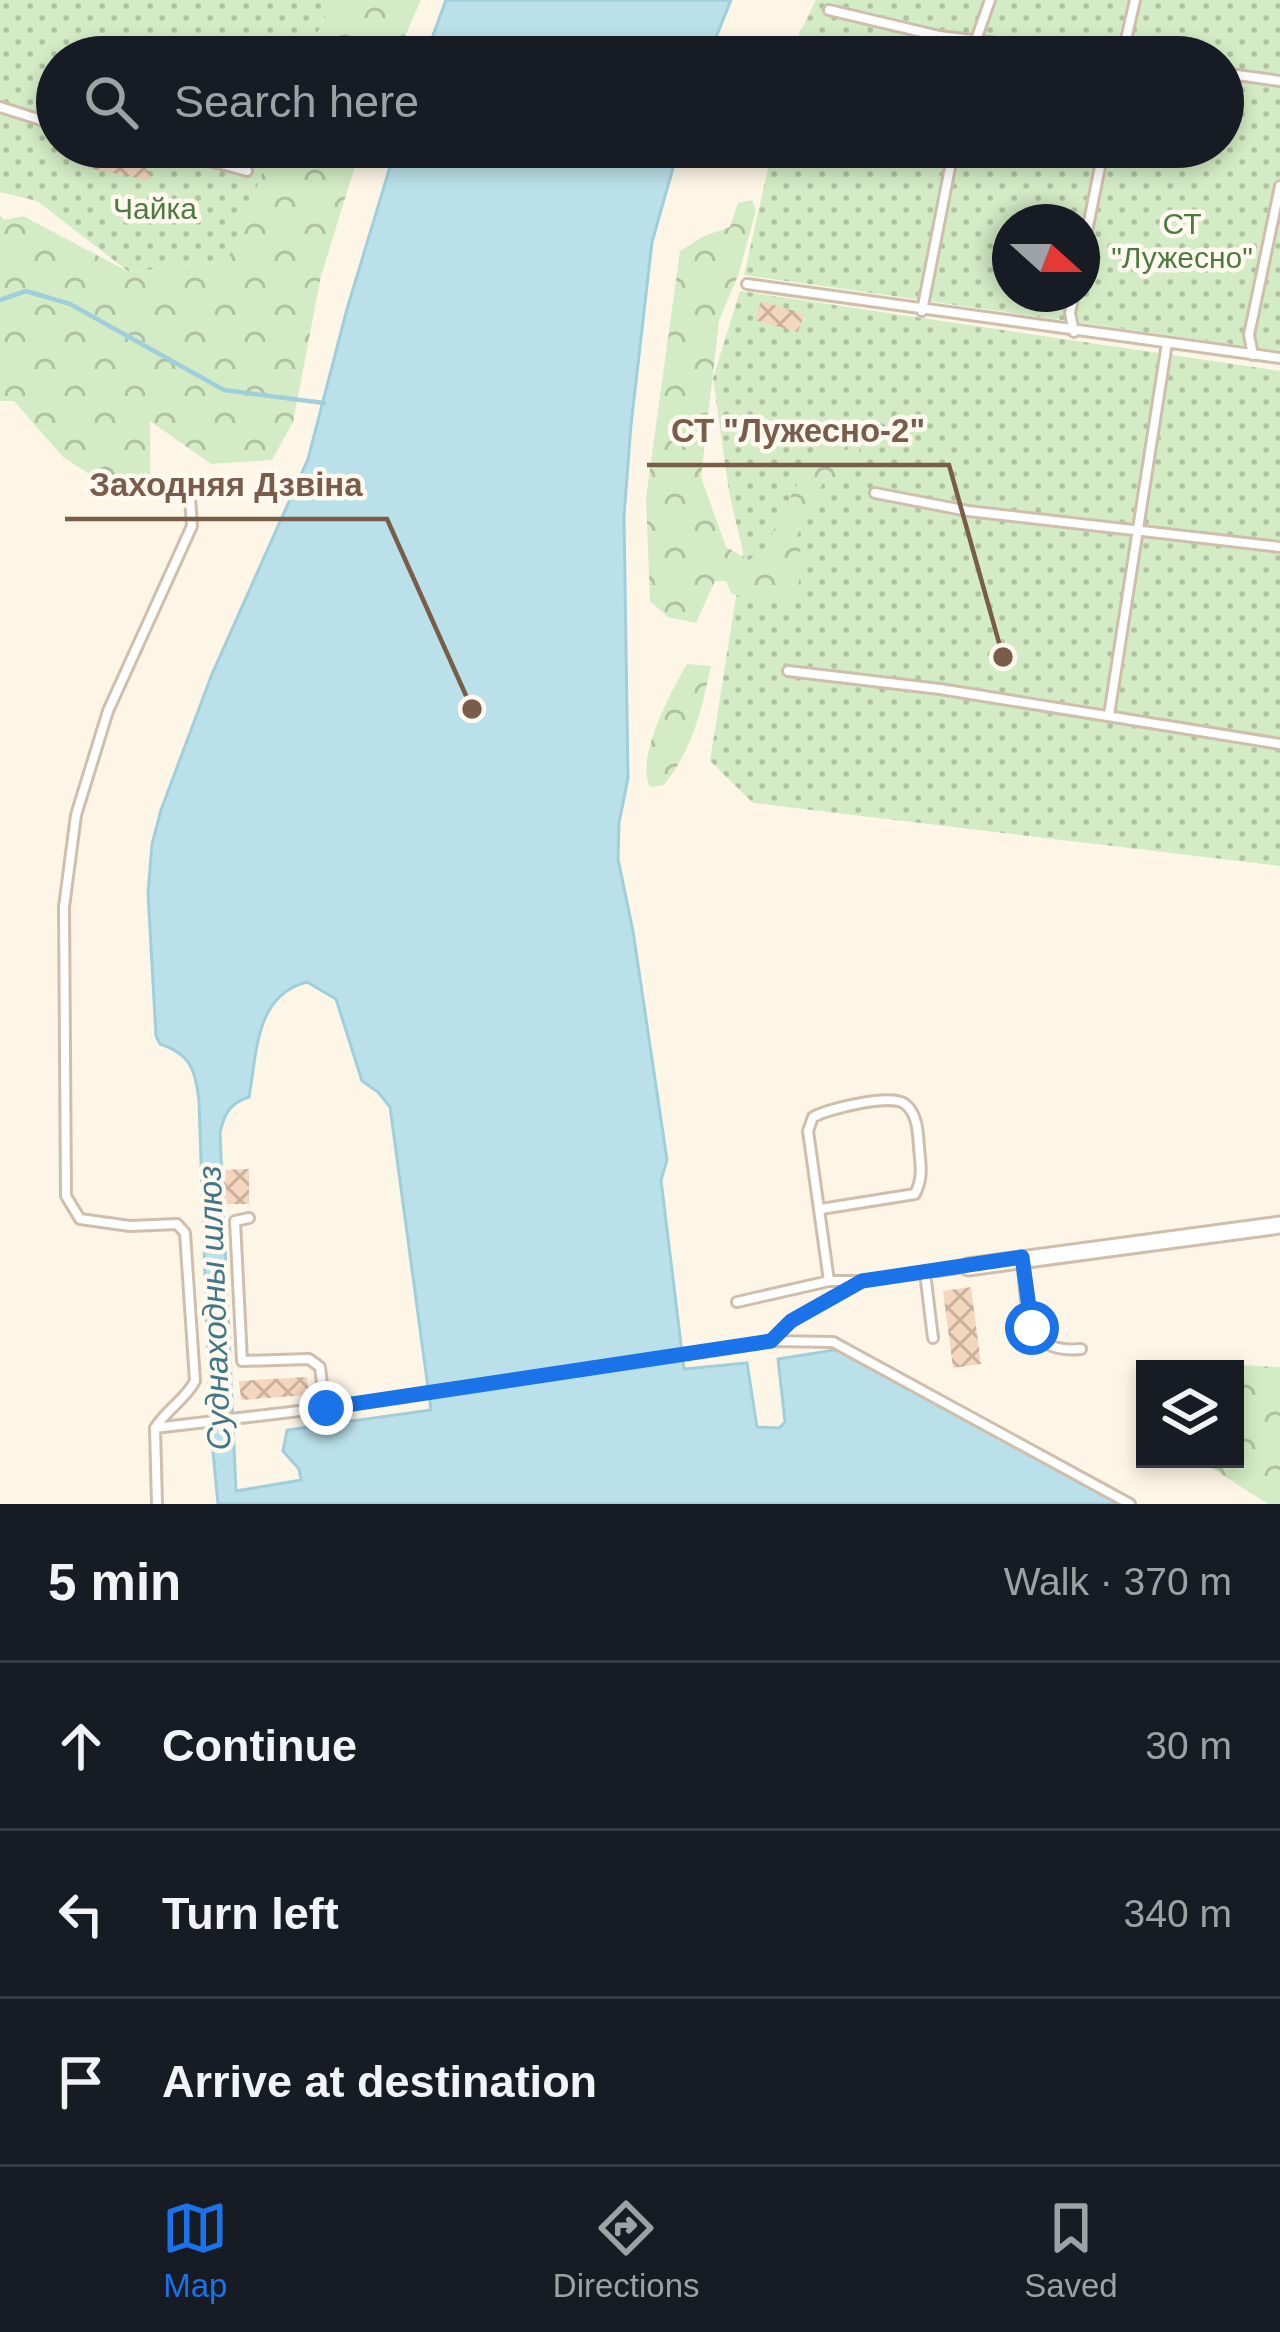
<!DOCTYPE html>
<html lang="en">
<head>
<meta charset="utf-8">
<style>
  :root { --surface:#171b24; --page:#20242c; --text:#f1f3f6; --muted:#9ea1a6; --line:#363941; --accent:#1a73e8 }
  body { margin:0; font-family:Helvetica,sans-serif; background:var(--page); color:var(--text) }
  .controls { position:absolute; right:36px; bottom:36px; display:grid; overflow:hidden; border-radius:0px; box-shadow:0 6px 18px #0003 }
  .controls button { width:108px; height:108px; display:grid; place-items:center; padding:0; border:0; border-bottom:3px solid var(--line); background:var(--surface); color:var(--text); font:60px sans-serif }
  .compass { position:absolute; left:992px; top:204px; width:108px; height:108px; border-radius:50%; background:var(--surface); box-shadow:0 6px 18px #0003; rotate:111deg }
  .stop { position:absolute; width:36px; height:36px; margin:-27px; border:9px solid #1a73e8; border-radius:50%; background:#fff }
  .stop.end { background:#1a73e8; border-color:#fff; box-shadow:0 3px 12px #0008 }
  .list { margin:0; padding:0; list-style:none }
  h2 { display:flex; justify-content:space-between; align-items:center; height:156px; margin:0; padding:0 48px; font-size:51px }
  h2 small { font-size:39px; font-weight:400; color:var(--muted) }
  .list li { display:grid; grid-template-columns:78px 1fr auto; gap:36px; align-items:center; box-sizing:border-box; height:168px; padding:0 48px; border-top:3px solid var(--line) }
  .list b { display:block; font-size:45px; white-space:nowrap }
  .list em { font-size:39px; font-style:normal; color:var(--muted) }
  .icon { flex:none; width:66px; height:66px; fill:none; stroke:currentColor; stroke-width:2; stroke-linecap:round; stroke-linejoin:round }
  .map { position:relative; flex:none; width:1280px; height:1504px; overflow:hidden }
  .search { position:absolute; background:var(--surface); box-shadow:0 6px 18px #0003; left:36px; right:36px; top:36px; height:132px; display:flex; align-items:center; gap:30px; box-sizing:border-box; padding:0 42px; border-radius:66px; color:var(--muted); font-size:45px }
  .sheet { height:660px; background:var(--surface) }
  nav { display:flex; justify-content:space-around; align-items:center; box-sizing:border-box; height:168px; border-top:3px solid var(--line); background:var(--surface); font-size:33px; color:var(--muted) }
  nav a { display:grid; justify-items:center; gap:6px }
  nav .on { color:var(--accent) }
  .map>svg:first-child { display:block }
</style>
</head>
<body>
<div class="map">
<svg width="1280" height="1504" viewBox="0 0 1280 1504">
  <defs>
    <pattern id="grass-dots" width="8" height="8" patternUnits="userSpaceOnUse" patternTransform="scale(3)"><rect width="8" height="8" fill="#d3ecc5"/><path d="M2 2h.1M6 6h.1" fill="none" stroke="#b0c2a2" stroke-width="1.8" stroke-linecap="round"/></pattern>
    <pattern id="forest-crowns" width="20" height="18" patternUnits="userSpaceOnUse" patternTransform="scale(3)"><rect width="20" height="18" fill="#d3ecc5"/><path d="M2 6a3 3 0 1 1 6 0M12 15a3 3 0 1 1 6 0" fill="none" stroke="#b0c2a2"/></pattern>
    <pattern id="building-cross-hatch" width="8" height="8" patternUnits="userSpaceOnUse" patternTransform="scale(3)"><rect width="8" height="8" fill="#f4d6be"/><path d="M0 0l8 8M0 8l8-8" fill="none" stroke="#cab19c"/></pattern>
  </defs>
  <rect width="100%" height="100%" fill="#fdf6e7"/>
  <path fill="url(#grass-dots)" fill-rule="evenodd" d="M0,0H331L308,57H57V147H273L228,261L129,272L37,201L0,192Z
    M816,0H1280V351L744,275L773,147H1223V57H793L799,34ZM1010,222H1082V294H1010Z
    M740,291L1280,371V866L753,803L710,761L743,552L729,492L713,378Z"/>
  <path fill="url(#forest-crowns)" d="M331,0H421L396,57H308Z
    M273,147H361L321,276L293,422L272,460L211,464L150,421V482L103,483L63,457L14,401H0V215L4,220L23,216L129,272L227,261Z
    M752,200L756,210L739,273L719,321L701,477L726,547L749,560L764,549L823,434L854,418L863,433L854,475L822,484L797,536L803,564L795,598L760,605L731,593L726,581H715L696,623L668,617L650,601L646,498L680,251L704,236L730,227L738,203Z
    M687,664L711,666C701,712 693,748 664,785L650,787C635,758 671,691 687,664Z
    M1217,1364L1280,1367V1504H1268L1201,1461L1235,1459V1369H1215Z"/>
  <path fill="#bae0e9" stroke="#a0cfdb" stroke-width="3" fill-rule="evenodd" d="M446,0H731L708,57H425Z
    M396,147H679L652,242L631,425L624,517L628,778L619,823L618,859L633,931L667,1160L661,1180L684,1369L747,1363L757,1427L779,1428L785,1422L778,1359L834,1350L844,1352L1118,1504H218L210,1421L199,1102C196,1071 191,1054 160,1044L156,1036L148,893L152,844L161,810L212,674L308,459L347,309ZM307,982L336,999L362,1081L378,1092L390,1107L431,1410L287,1430L283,1451L299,1469L301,1480L236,1491L220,1133C224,1114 230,1103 249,1097C257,1053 255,995 307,982Z"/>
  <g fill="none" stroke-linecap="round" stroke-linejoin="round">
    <path stroke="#a0cfdb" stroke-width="4.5" d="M0,300L26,291L70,304L224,390L324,403"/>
  </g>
  <path fill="url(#building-cross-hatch)" d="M88,151L123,163L125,156L139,159L138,163L147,165L146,170L151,172L149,180L83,167Z
    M761,301L804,314L798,332L755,320Z
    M249,1169V1204H221L220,1170Z
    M971,1287L981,1364L953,1368L943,1291Z
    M307,1377L309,1395L241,1400L239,1381Z"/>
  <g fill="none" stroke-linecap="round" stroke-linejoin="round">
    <g stroke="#d0beac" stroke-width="14">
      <path id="service" d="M829,10L939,36L1114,57
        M970,57L990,0
        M1122,57L1135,0
        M1223,73L1280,81
        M0,107L57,125
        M158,147L247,171
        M1082,256L1104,147
        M747,284L1280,358
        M922,311L954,147
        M1074,332L1070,313L1074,294
        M1253,355L1249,335L1280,186
        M875,493L968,511L1280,547
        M788,671L940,689L1280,744
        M1109,715L1167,343
        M821,1209L915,1194C923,1178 921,1166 919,1148C918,1134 918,1114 905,1104C891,1093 828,1109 813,1117L808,1131L829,1281
        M249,1218L235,1221L242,1361L309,1359L320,1367L325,1408
        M1022,1259C1028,1304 1020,1355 1081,1349
        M925,1273L933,1338
        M737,1302L829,1281H862L966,1267
        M772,1341L833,1342L1130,1504
        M155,1428C166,1410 185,1400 195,1381L185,1233L177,1224L130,1226L80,1219L66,1196L64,907L76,815L108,711L192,526L190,498
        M157,1504L155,1428L325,1408L771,1341L791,1321L862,1281"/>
    </g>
    <g stroke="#d0beac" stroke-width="21">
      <path id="minor" d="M968,1267L1280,1225"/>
    </g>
    <use href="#service" stroke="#fff" stroke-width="8"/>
    <use href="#minor" stroke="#fff" stroke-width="15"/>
  </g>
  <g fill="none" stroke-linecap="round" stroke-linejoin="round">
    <path stroke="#1a73e8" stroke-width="15" d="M326,1408L771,1341L791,1321L862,1281L1022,1257L1032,1328"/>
  </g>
  <g text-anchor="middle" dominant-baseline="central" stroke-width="9" stroke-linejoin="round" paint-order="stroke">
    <g font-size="30" fill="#4d7a3e" stroke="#fff9ef">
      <text x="155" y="208">Чайка</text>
      <text x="1182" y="223">СТ<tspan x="1182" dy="34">"Лужесно"</tspan></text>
    </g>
    <g font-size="33" font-style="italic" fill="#3f7787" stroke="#fff9ef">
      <text transform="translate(214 1308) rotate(-92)">Суднаходны шлюз</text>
    </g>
  </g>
  <path fill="none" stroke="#795d4a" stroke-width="4.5" d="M1003 657L949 465H647M472 709L387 519H65"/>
  <g fill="#795d4a" stroke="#fff9ef" stroke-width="4.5">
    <circle cx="1003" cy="657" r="12"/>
    <circle cx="472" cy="709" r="12"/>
  </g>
  <g font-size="33" text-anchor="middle" font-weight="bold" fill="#795d4a" stroke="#fff9ef" stroke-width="9" stroke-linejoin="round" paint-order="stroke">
    <text x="798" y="442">СТ "Лужесно-2"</text>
    <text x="226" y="496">Заходняя Дзвіна</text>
  </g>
</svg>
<div class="controls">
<button><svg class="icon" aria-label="layers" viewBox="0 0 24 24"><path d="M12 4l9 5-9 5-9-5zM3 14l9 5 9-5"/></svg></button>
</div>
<svg class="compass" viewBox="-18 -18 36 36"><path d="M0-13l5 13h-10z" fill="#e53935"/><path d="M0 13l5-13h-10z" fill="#9ea1a6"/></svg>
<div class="stop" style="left:1032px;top:1328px"></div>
<div class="stop end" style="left:326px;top:1408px"></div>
<div class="search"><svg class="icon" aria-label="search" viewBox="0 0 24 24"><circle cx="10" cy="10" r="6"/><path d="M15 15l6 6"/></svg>Search here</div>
</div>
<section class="sheet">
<h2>5 min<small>Walk · 370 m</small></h2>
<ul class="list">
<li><svg class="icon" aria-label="ahead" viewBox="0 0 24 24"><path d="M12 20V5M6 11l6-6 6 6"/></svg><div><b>Continue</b></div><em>30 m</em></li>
<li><svg class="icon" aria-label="left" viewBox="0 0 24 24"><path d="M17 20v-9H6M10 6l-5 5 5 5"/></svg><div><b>Turn left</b></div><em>340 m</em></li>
<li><svg class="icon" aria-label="arrive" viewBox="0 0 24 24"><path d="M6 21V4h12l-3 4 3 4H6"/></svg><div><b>Arrive at destination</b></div></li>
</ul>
</section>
<nav>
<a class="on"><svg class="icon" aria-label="map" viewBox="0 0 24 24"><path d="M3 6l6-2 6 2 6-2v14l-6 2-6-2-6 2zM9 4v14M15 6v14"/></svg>Map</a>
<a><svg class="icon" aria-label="directions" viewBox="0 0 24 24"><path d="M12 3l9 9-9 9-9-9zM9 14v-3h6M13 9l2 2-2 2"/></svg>Directions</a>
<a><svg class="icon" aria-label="saved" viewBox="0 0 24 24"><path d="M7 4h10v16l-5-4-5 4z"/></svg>Saved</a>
</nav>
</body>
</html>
